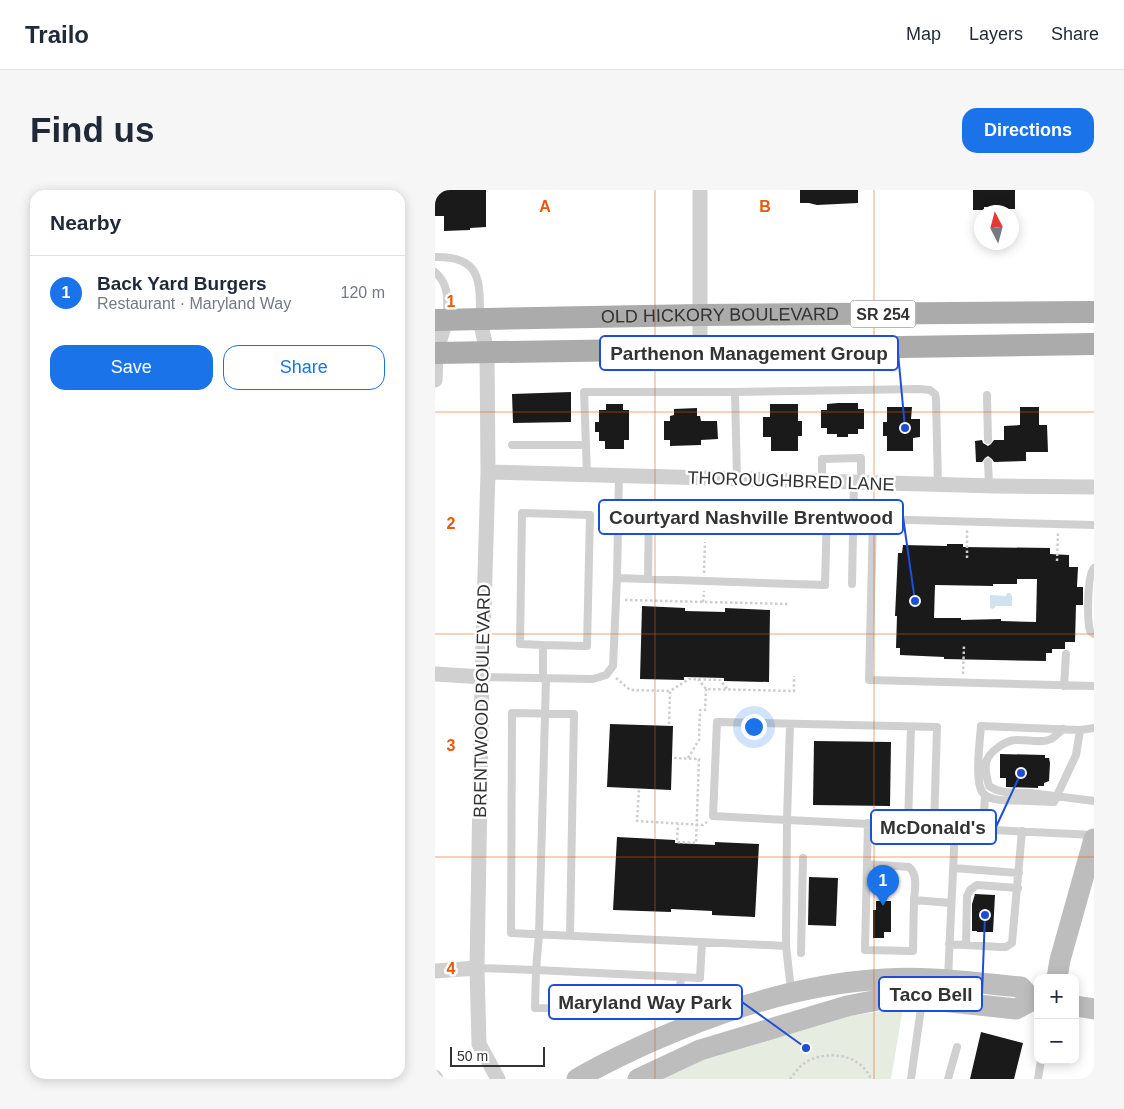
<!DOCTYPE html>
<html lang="en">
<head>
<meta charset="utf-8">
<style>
  :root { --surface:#fff; --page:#f6f6f7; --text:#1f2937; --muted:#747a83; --line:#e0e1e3; --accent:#1a73e8 }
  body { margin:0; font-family:Arial,sans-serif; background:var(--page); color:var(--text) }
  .controls { position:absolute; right:15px; bottom:15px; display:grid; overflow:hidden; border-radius:10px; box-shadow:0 2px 12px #0003 }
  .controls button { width:45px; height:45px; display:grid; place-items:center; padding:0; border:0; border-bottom:1px solid var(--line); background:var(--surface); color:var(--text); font:25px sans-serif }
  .compass { position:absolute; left:539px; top:15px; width:45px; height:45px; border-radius:50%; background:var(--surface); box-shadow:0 2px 12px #0003; rotate:354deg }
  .scale { position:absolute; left:15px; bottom:12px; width:95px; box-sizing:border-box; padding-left:5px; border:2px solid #333; border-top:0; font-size:14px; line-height:18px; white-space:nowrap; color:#333; -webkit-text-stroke:4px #fff; paint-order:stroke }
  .you { position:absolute; left:318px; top:536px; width:18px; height:18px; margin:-12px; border:4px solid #fff; border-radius:50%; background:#1a73e8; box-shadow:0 0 0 8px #1a73e833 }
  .badge { display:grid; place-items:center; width:32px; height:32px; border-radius:50%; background:var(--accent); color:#fff; font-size:16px; font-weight:700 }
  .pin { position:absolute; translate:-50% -41px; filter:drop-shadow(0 1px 2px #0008) }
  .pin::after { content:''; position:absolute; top:26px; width:18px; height:15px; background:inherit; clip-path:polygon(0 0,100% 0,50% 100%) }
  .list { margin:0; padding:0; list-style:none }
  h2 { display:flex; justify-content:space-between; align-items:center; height:65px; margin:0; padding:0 20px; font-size:21px }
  h2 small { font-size:16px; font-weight:400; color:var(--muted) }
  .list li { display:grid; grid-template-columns:32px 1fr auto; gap:15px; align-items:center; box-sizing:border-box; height:75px; padding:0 20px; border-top:1px solid var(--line) }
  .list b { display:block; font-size:19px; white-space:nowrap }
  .list p { margin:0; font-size:16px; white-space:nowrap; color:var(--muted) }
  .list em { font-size:16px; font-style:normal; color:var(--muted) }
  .actions { display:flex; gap:10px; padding:15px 20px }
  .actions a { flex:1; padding:11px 0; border:1px solid var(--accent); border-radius:15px; text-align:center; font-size:18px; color:var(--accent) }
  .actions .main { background:var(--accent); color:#fff }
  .map { position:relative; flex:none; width:659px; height:889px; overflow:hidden; border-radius:15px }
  header { display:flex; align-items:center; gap:30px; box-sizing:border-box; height:70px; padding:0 25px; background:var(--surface); border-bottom:1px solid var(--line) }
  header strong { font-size:24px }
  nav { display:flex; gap:28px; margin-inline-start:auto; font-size:18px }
  .intro { display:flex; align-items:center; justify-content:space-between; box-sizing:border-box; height:120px; padding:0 30px }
  h1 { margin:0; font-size:35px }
  .button { padding:12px 22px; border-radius:15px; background:var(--accent); color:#fff; font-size:18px; font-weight:700 }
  main { display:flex; gap:30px; padding:0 30px }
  aside { flex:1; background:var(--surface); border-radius:15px; box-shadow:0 2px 12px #0003 }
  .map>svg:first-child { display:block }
</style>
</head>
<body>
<header>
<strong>Trailo</strong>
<nav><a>Map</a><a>Layers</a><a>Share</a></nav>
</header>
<div class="intro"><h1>Find us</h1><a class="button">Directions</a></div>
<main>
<aside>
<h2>Nearby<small></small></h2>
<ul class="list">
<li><span class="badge">1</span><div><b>Back Yard Burgers</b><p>Restaurant · Maryland Way</p></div><em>120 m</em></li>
</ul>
<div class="actions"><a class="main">Save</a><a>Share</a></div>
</aside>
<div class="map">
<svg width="659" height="889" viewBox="0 0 659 889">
  <rect width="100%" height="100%" fill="#fff"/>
  <path fill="#e6ecdf" d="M468,818L456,889H208L340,837Z"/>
  <path fill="#cfe2ee" d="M572,403H575L577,406V416H561L558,419L555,418V405L571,406Z"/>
  <path fill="#1a1a1a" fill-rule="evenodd" d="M0,0H51V37L35,38V40L9,41V26H0Z
    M365,0H423V13L382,15L374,13H365Z
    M538,0H580V19H569V17H549V20H538Z
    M136,202V232L78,233L77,204Z
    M403,213H423V219H429V239H423V244H413V247H402V244H392V238H386V220H392V214Z
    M171,214H188V220H194V250H189V259H170V251H164V242H160V232H164V220H171Z
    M335,214H363V231H367V246H363V261H336V247H328V227H335Z
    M452,217H477L476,229H485V247L478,248V261H452V246H448V232H452Z
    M585,217H604V235H612L613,262H591V271L559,272L557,269L553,266L550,268L547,272H541L540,251L547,250L548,253L553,256L556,254L559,250H569V236L585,235Z
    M262,218V226H265L266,231H282L283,249L266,250V255L235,256V250H229V231H235V226L239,225V219Z
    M512,354H528V357L615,358V364L634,365V377H643L642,397H648V415H641L640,452H630V459H617V463H611V471L509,469V467L465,465V458H461L462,426H460L463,363H467L468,355L512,356ZM582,389H602L601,432L566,431V429L526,430V428H499L500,395L558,396V394H582Z
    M207,416L250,418V421L290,422V418L335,420L334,492L289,491V488L249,487V490L205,489Z
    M175,534L238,536L236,600L172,597Z
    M379,551L456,552L455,616L378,615Z
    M565,564L610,565V568H614L615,573L614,591L609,593V596H603V598L571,597V588H565Z
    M182,647L240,650V653L280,655V652L324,654L320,727L277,725V721L236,719V722L178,720Z
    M374,687L403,688L401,736L373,735Z
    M540,704L560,705L558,742H542V741H537V714Z
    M441,711H456V742H449V748H438V720H441Z
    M546,842L588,853L579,889H535Z"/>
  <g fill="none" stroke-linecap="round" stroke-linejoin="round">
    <path stroke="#cdcdcd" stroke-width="2.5" stroke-dasharray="2.5 2.5" stroke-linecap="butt" d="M532,368V340
      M622,371L623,343
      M269,383L270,352
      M190,410L354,414
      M268,412L269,401
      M528,484L529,456
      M181,488L195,500L235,501
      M263,489L271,499L359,501V486
      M234,534L235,501L254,489L285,490L293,500
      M239,568L264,569L261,653L242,652L243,634
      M253,568L264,550L265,520H270L271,499
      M204,600L202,631L268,635L272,632
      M355,889C359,884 363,878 368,874C390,859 425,863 436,889"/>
    <path stroke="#d0d0d0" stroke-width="8" d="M0,67C46,66 45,90 45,128
      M0,82C15,95 12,111 12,128
      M552,205L553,250
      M77,255H151
      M553,272L554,296
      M152,285L149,202H300
      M302,289L300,202L484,199L495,200L500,204L501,209L503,295
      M387,291V269L426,268V292
      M419,328L438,329
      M659,335L438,329L434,490L659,496
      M659,378C652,385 652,430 655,441L659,444
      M182,388L390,395L392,321
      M213,389L214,316L419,323
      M417,394L419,292
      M47,487L158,489L171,485L178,476L182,388L184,286
      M108,489V455L85,454L87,323L155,325L152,456L108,455
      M629,496L631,464
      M355,534L352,630L278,626L282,532L502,537L499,637
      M628,539C624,542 620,547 616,549C606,554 591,549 581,550C571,550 553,562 551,573C550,580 552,589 554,596C567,605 580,602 596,603C617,606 638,608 659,611
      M645,540L641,565L619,612L565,610C559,609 552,608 548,603C539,592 545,551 546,536L645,540L659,538
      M473,635L476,537
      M548,640L550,605
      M432,674L433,633
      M518,678L584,683
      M479,710L478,761L430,760L432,674L474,677C483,685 480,699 479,710L516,713
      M135,745L139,524L77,523L76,743L351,756
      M514,754L565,757H571L577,753L587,641
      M531,755L532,706L535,700L542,695L583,698
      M366,763L368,668
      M42,778L101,780L104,744L111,489
      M246,787C244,804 245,813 227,819L100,818L101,780L246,787L265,788L267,752
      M513,788L520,638
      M356,800L351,756L352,630L659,645
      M476,889L487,811
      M513,889L522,857
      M603,889L606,870"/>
    <path stroke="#d0d0d0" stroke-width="15" d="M265,0V159
      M45,130L52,162L53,282L47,487L42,778L44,854L63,889
      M0,190L1,163L11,130
      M53,282L560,296L659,297
      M0,484L47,487
      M0,781L42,778
      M0,887L1,889"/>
    <path stroke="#bdbdbd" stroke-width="21" d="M622,788L625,770L659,649
      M640,816L659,819
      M142,889C165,875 189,864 213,853C287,820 368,793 450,789C495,786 541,793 586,797L598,810
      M203,889L265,860L412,816L448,809H487L581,819L598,810L603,811"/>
    <g stroke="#ababab" stroke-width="22">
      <path id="s1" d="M0,130L265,125L659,122"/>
      <path d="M0,163L265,159H332L659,154"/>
    </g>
  </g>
  <path fill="none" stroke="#e8590c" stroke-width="1" stroke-opacity="0.55" d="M220,0V889M439,0V889M0,222H659M0,444H659M0,667H659"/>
  <g text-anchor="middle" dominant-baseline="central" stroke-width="5" stroke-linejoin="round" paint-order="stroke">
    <rect fill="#fff" stroke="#707070" stroke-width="1" x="415.5" y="110.5" width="65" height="27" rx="4"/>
    <g font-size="16" font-weight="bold" fill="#333">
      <text x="448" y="124">SR 254</text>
    </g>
    <g font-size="18" fill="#333" stroke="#fff">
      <text stroke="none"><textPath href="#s1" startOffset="285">OLD HICKORY BOULEVARD</textPath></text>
      <text transform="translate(356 291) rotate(2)">THOROUGHBRED LANE</text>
      <text transform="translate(47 511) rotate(-89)">BRENTWOOD BOULEVARD</text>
    </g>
  </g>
  <g font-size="16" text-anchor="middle" font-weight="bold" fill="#e8590c" stroke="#fff" stroke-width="5" stroke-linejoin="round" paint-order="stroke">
    <text x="110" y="22">A</text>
    <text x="330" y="22">B</text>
    <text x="16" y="117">1</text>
    <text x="16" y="339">2</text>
    <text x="16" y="561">3</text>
    <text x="16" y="784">4</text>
  </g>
  <path fill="none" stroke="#1d4ed8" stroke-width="2" d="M470 238L463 163M480 411L468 327M586 583L561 637M550 725L547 804M371 858L307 812"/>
  <g fill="#1d4ed8" stroke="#fff" stroke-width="2">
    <circle cx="470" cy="238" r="5"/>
    <circle cx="480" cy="411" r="5"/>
    <circle cx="586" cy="583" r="5"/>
    <circle cx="550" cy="725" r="5"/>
    <circle cx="371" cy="858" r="5"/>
  </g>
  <g fill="#fff" stroke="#1d4ed8" stroke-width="2">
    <rect x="165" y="146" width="298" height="34" rx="5"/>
    <rect x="164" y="310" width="304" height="34" rx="5"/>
    <rect x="436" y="620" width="125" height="34" rx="5"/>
    <rect x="444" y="787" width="103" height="34" rx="5"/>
    <rect x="114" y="795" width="193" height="34" rx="5"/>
  </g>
  <g font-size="19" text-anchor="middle" font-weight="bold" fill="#333">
    <text x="314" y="170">Parthenon Management Group</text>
    <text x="316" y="334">Courtyard Nashville Brentwood</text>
    <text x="498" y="644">McDonald's</text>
    <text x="496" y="811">Taco Bell</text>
    <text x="210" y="819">Maryland Way Park</text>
  </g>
</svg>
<div class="controls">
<button>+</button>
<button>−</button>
</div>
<svg class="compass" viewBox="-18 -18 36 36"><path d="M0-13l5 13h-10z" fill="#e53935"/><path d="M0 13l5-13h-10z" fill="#747a83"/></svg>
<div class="scale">50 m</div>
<div class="you"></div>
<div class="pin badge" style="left:448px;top:716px">1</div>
</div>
</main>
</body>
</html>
